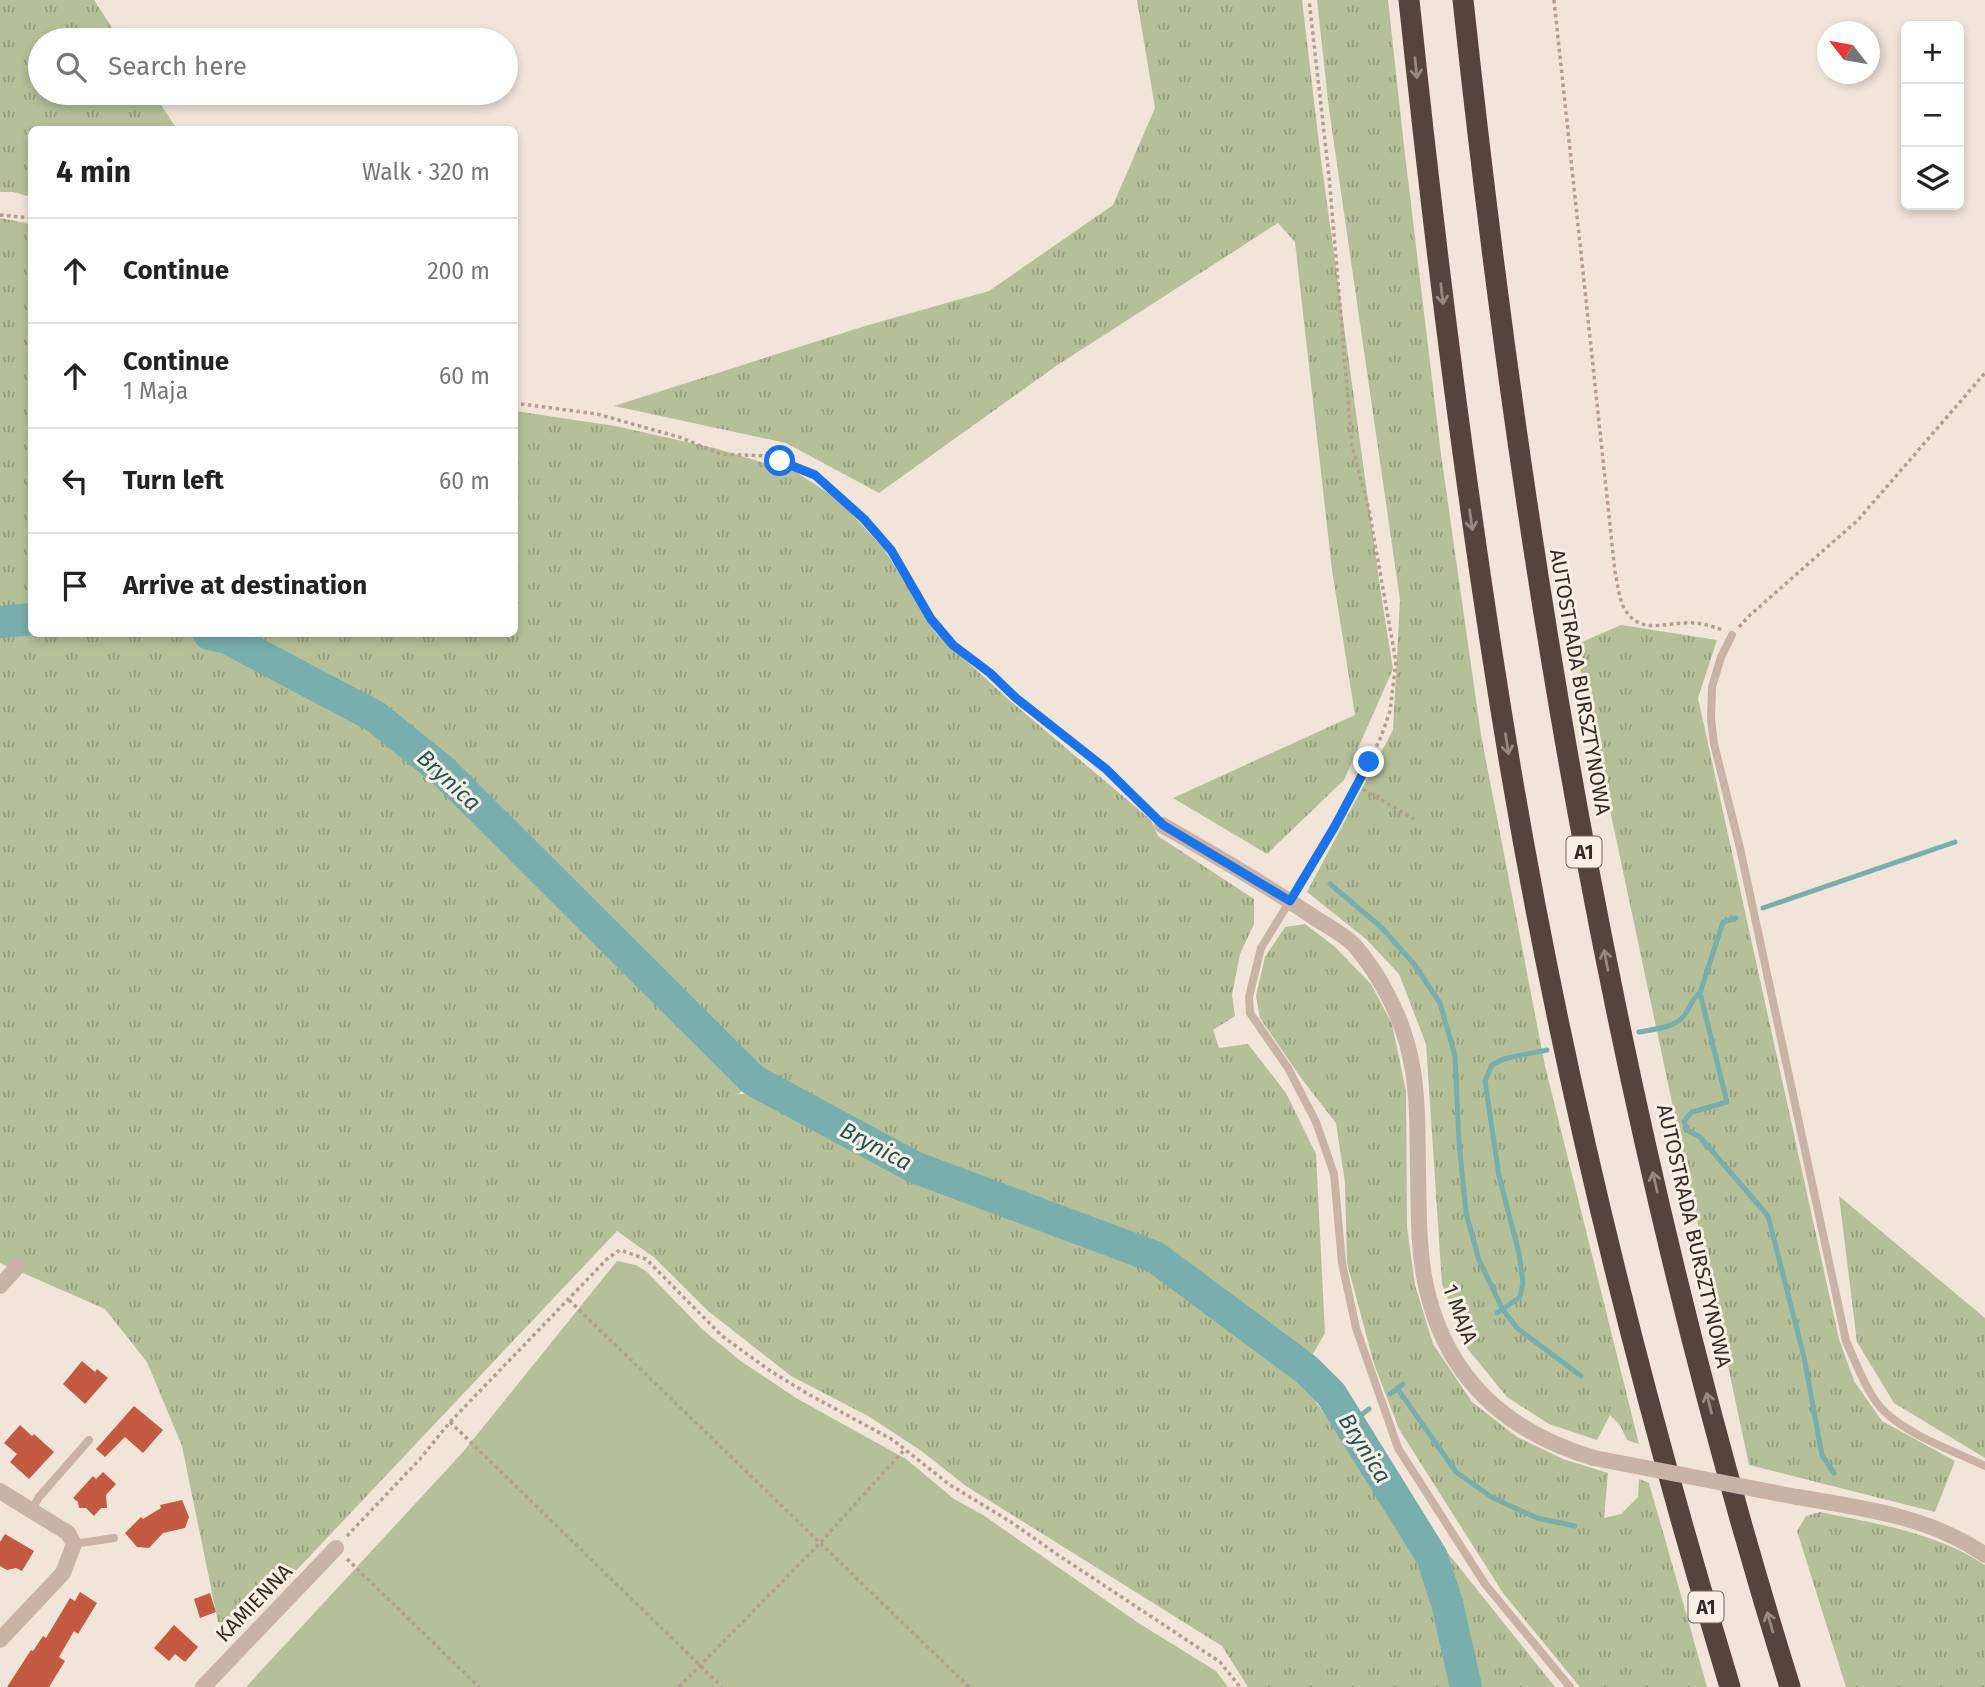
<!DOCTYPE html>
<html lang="en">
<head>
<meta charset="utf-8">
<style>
  :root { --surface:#fff; --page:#f6f6f6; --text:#222; --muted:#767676; --line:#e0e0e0 }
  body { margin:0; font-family:"Fira Sans",sans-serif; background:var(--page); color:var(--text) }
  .controls { position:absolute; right:21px; top:21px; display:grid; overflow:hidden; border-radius:10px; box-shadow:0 4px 10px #0003 }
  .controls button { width:63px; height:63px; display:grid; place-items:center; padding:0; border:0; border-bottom:2px solid var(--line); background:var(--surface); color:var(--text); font:35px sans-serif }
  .compass { position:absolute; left:1817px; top:21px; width:63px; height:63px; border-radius:50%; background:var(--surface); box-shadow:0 4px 10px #0003; rotate:301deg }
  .stop { position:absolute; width:21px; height:21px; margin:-16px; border:5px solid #1a73e8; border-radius:50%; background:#fff }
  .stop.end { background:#1a73e8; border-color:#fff; box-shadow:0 2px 7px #0008 }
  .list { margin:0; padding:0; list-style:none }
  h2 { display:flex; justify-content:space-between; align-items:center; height:91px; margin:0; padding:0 28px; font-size:30px }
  h2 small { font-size:23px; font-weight:400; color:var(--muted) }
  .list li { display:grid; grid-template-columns:46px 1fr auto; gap:21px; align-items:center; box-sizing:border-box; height:105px; padding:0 28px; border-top:2px solid var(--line) }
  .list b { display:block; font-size:26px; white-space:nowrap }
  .list p { margin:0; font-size:23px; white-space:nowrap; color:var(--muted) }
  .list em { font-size:23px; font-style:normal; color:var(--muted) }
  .icon { flex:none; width:38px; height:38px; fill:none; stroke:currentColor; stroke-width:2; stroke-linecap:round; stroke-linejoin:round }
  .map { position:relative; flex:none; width:1985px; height:1687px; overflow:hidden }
  .search { position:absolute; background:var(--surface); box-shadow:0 4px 10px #0003; left:28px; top:28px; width:490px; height:77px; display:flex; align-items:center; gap:18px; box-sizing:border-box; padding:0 24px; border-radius:38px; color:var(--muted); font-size:26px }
  .panel { position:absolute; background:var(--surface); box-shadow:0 4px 10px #0003; left:28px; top:126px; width:490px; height:511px; border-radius:10px }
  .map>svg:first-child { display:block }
</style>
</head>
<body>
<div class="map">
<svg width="1985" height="1687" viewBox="0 0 1985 1687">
  <defs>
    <pattern id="grass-tufts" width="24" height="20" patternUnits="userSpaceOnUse" patternTransform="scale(1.75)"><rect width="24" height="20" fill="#b5c099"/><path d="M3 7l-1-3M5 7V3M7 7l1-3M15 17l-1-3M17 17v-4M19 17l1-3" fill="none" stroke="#949c7d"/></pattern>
  </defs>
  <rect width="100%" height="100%" fill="#f1e4d9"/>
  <path fill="url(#grass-tufts)" fill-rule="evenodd" d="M0,0H94L120,40H40V93H153L177,129L32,130L31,197L13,192H0Z
    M1137,0H1302L1321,160L1381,594L1393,669L1344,780L1267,854L1173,798L1355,715L1332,570L1295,242L1278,223L1056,366L879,493L786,443L614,406L865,326L989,291L1113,205L1155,108Z
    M1317,0H1388L1404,146L1441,454L1481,735L1545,1066L1639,1444L1627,1440L1620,1425L1610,1415L1597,1440L1549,1424L1507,1397L1467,1348L1442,1284L1426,1044L1399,974L1366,939L1307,892L1393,730L1400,600L1329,109Z
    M0,218L31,224L32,634H514L515,411L615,426L714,448L796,472L839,500L884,549L936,633L1008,699L1151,820L1158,836L1254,899V924L1240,954L1232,995L1235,1016L1213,1030L1219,1048L1248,1044L1286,1093L1316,1154L1325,1333L1299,1378L1426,1558L1440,1607L1456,1687H1248L1222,1646L966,1486L920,1450L868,1416L791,1376L708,1311L655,1258L617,1231L240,1630L218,1622L182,1446L147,1362L105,1309L0,1263ZM760,1069L794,1092L795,1093L739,1094Z
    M1621,625L1717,640L1698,698L1839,1339L1854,1381L1882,1421L1955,1461L1935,1512L1749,1465L1575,645Z
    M1305,924L1334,946L1371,984L1392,1024L1406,1091L1407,1227L1415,1285L1433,1344L1472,1402L1517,1437L1563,1459L1608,1473L1604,1518L1621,1514L1638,1497L1639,1479L1649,1483L1707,1687H1580L1503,1593L1399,1429L1374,1364L1347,1263L1345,1183L1336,1123L1301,1078L1260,1018L1256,996L1265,957L1285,927Z
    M1839,1196L1985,1318V1458L1894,1403L1857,1342Z
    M1820,1512C1877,1524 1935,1532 1985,1565V1687H1846L1797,1531L1806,1516Z
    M1439,1542L1555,1687H1473Z"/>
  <path fill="#b5c099" d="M617,1261L636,1265L647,1272L703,1330L742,1362L796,1398L906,1459L954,1499L983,1515L1140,1624L1216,1671L1228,1687H246L463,1452Z"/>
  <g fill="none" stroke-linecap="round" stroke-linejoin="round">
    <path stroke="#78aead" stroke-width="5" d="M1330,884L1381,927L1414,964L1440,1003L1455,1056L1459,1142L1466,1213L1479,1260L1503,1310L1517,1328L1581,1376
      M1763,908L1955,842
      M1700,993L1727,1102L1692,1112L1684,1121L1687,1130L1700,1137L1768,1216L1804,1357L1822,1455L1834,1473
      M1639,1032C1654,1029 1673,1028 1683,1017C1690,1009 1691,999 1700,993L1723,922L1736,918
      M1497,1313L1520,1297L1523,1283L1519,1253L1499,1176L1485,1081L1492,1065L1503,1059L1547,1050
      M1397,1388L1456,1472L1493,1498L1537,1518L1575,1526
      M1390,1394L1403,1384
      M1349,1424L1369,1409"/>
    <path stroke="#78aead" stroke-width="32" d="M0,622L32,619
      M209,634L227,638L376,717L443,771L753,1080L914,1167L1155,1257L1306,1369L1331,1394L1432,1557L1447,1603L1466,1687"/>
  </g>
  <path fill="#c55a43" d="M82,1361L95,1372L97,1369L108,1378L85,1404L63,1384Z
    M134,1406L163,1430L143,1453L125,1437L105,1457L96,1449Z
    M20,1425L32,1436L34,1434L54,1452L29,1479L10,1462L17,1454L4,1443Z
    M103,1472L116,1484L106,1495L107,1508H101L94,1516L86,1508H79L78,1502L73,1498L93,1476L96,1479Z
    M182,1500L189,1517L185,1528L163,1533L149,1548L137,1547L125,1533L141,1517L143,1519L161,1508L160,1505Z
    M5,1534L34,1551L22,1571L16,1568L7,1570L0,1566V1542Z
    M80,1592L97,1603L78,1634L74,1631L59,1657L65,1661L49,1687H7L31,1650L33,1651L43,1636L46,1638L70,1598L75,1601Z
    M210,1593L216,1612L200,1618L194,1599Z
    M174,1625L198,1647L185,1662L175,1654L169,1661L154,1648Z"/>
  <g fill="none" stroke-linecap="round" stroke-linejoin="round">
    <path stroke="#b59d90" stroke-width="3.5" stroke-dasharray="3.5 3.5" stroke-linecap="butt" d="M1554,0L1615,572C1618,584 1619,604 1628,614C1643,633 1665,623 1685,623C1699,622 1709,625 1722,630
      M0,215L32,218
      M514,403L597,414L679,437L721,454L766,456L815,475L864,519L891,550L931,619L953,645L1106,769L1151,814
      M1739,627L1749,616L1858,520L1985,373
      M1357,786L1414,819
      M1298,887L1357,786L1381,737L1390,711L1396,662L1369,510L1352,446L1329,176L1309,0
      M569,1300L969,1687
      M450,1422L722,1687
      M347,1536L420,1459L450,1422L608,1258L620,1250L646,1259L722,1336L769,1370L808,1394L893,1440L950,1485L1011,1522L1058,1555L1220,1662L1240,1687
      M347,1559L479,1687
      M679,1687L819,1544L905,1449"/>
    <path stroke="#c9b3a5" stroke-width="8" d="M1732,635L1721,657L1712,687L1711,719L1714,744L1740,848L1846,1341C1856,1363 1868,1396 1885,1412C1912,1437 1952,1450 1985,1466
      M1290,901L1261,948L1249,997L1250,1013L1288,1068L1316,1122L1334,1174L1342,1263L1356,1328L1398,1448L1485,1584L1570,1687
      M32,1510L39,1497L89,1440
      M74,1544L114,1538"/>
    <path stroke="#c9b3a5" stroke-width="16" d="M1162,825C1213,854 1263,883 1312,916C1325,925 1344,934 1355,946C1366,959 1377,975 1385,990C1420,1053 1417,1105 1418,1175C1419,1212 1418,1250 1426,1286C1446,1378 1506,1432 1594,1458
      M0,1286L18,1266
      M0,1491L68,1533L74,1544L63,1573L0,1640
      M1797,1497C1862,1508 1929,1516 1985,1555
      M203,1687L336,1548"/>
    <path stroke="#56433e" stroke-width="21" d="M1409,0C1436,258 1468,515 1511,771C1563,1080 1639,1387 1730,1687
      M1463,0C1524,570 1619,1139 1790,1687"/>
    <path stroke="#c9b3a5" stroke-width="16" d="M1594,1458L1797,1497"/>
  </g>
  <defs><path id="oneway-shaft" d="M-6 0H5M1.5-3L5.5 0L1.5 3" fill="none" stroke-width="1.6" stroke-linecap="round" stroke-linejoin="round" transform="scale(1.75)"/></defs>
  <g stroke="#978881">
    <use href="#oneway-shaft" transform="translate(1416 68) rotate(84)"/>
    <use href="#oneway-shaft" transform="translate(1442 294) rotate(83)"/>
    <use href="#oneway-shaft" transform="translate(1471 520) rotate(82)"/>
    <use href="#oneway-shaft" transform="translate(1507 744) rotate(81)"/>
    <use href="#oneway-shaft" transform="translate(1606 960) rotate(-101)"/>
    <use href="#oneway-shaft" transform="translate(1655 1182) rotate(-103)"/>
    <use href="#oneway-shaft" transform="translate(1709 1403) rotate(-104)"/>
    <use href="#oneway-shaft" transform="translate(1770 1622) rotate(-106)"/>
  </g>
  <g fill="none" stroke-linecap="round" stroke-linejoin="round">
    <path stroke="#1a73e8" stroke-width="9" d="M780,461L815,475L864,519L891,550L931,619L953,645L990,673L1016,698L1106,769L1163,825L1290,901L1335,826L1369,762"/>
  </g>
  <g text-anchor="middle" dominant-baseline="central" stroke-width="6" stroke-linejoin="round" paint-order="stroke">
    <g fill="#f9efe5" stroke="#706560" stroke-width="2">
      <rect x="1566.5" y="836.5" width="35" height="31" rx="5"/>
      <rect x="1688.5" y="1591.5" width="35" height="31" rx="5"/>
    </g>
    <g font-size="19" font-weight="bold" fill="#352a27">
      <text x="1584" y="852">A1</text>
      <text x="1706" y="1607">A1</text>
    </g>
    <g font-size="21" fill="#352a27" stroke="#f9efe5">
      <text transform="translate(1580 682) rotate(80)">AUTOSTRADA BURSZTYNOWA</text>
      <text transform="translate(1694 1236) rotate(77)">AUTOSTRADA BURSZTYNOWA</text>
      <text transform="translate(1460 1314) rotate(69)">1 MAJA</text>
      <text transform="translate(254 1603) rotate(-46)">KAMIENNA</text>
    </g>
    <g font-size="23" font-style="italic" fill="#1d5656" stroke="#f9efe5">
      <text transform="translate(449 780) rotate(43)">Brynica</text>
      <text transform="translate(876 1146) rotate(28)">Brynica</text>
      <text transform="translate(1365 1448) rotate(58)">Brynica</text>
    </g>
  </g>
</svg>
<div class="controls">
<button>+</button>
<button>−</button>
<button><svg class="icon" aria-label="layers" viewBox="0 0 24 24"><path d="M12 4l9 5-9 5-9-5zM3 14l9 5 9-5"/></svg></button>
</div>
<svg class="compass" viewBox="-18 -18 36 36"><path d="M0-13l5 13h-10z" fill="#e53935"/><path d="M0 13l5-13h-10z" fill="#767676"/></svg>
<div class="stop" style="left:780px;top:461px"></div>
<div class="stop end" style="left:1369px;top:762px"></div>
<div class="search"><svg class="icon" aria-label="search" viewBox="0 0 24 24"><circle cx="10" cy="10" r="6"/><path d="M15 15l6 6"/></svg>Search here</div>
<section class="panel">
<h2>4 min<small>Walk · 320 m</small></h2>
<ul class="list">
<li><svg class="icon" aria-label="ahead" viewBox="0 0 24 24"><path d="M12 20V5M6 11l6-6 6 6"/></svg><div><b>Continue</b></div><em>200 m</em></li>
<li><svg class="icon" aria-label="ahead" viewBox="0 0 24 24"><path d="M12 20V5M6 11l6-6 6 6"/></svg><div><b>Continue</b><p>1 Maja</p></div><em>60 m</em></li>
<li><svg class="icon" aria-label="left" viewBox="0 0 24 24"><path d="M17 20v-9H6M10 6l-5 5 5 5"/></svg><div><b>Turn left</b></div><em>60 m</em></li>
<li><svg class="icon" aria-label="arrive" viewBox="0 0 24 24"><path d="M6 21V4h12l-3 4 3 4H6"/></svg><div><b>Arrive at destination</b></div></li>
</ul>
</section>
</div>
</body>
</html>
